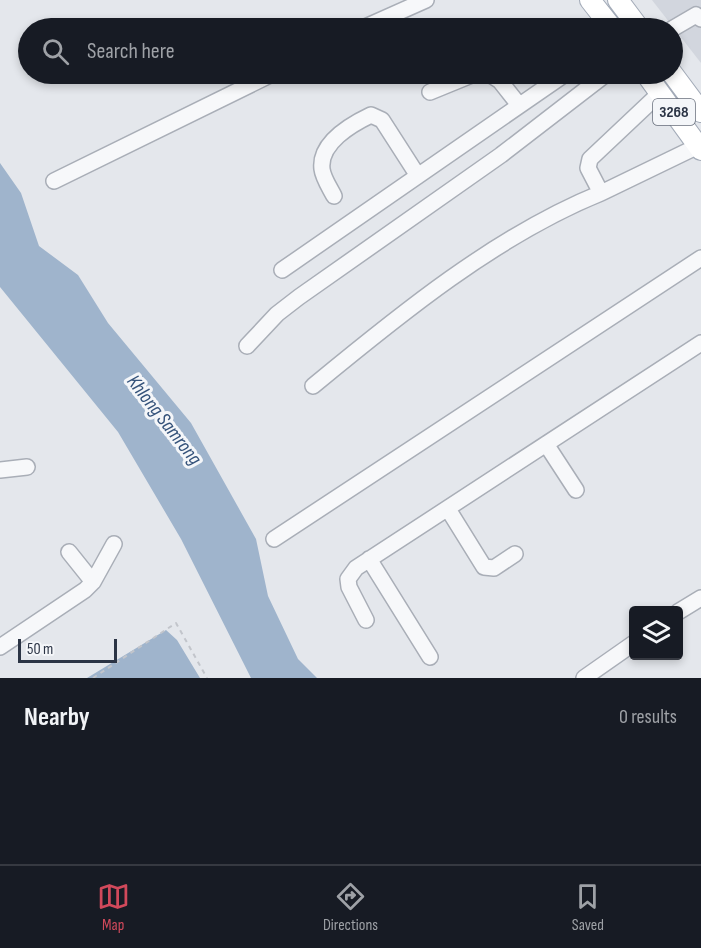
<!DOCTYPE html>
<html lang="en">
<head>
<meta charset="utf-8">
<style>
  :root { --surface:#171b24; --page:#242831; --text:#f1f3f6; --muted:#9ea1a6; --line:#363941; --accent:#d1495b }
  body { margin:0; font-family:"Sofia Sans Condensed",sans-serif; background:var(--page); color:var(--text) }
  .controls { position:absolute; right:18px; bottom:18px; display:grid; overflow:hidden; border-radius:6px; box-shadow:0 3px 9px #0003 }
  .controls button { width:54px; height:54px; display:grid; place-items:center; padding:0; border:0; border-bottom:2px solid var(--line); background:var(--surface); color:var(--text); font:30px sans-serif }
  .scale { position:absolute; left:18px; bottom:15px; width:99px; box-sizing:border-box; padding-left:6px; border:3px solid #2b3445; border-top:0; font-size:16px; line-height:21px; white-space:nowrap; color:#2b3445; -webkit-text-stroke:4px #f4f6f9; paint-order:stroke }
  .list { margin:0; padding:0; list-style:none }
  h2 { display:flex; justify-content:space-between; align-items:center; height:78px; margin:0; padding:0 24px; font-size:26px }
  h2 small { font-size:20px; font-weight:400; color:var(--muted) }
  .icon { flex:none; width:33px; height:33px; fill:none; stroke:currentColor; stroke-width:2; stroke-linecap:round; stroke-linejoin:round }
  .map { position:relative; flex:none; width:701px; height:678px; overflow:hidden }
  .search { position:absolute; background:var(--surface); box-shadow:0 3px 9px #0003; left:18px; right:18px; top:18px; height:66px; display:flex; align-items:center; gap:15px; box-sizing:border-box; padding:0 21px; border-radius:33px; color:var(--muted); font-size:22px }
  .sheet { height:186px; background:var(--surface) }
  nav { display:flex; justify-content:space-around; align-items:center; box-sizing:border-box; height:84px; border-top:2px solid var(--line); background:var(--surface); font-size:16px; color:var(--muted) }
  nav a { display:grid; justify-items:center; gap:3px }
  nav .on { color:var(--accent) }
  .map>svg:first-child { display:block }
</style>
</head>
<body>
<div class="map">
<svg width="701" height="678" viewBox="0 0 701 678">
  <rect width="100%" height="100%" fill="#e4e7ec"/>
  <path fill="#d2d6de" d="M652,0H701V63Z"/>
  <path fill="#9fb4cc" d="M0,163L21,193L39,246L78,275L108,323L191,423L256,539L268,596L298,659L317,678H251L181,539L118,432L0,287Z
    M166,630L177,640L200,678H87Z"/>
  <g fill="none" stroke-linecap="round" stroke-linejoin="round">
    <g stroke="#a9aeb7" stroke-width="18">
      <path id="minor" d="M363,28L426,0
        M672,29L696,15L701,19
        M489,74L500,81L519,105
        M430,92L474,74
        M660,93L590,159L588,168L601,193L698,146
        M54,181L272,74
        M334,196C330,188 323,178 322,169C319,143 352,124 371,115L382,120L418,176
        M282,270L565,74
        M247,346L277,314L299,297L501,155L606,74
        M313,386C399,315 497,235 601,193
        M546,444L576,490
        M0,470L27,467
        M448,509L484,567L494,568L515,554
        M274,539L701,258
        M69,552L93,582
        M369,559L430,657
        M678,612L701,598
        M366,620L349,587L348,579L356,568L701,343
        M0,647L85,590L93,582L114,544
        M584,678L634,643"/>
    </g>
    <g stroke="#a3abb8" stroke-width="22">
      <path id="major" d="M590,0L612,28
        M618,0L639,28
        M672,73L701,112
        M646,74L701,150"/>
    </g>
    <path stroke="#c2c5cb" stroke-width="2" stroke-dasharray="4.5 4.5" stroke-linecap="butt" d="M93,678L176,623L207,678"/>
    <use href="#minor" stroke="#f7f8fa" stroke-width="15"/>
    <use href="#major" stroke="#fff" stroke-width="20"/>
  </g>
  <g text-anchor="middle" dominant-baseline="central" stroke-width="6" stroke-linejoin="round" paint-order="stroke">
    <rect fill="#f4f6f9" stroke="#676e7b" stroke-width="1.5" x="653" y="99" width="42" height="26" rx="4.5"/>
    <g font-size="16" font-weight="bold" fill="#2b3445">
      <text x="674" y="112">3268</text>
    </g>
    <g font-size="20" font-style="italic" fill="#34527a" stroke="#f4f6f9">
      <text transform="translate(164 420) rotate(52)">Khlong Samrong</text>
    </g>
  </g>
</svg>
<div class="controls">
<button><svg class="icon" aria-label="layers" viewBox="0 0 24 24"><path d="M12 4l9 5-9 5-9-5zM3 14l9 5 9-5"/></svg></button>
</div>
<div class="scale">50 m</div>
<div class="search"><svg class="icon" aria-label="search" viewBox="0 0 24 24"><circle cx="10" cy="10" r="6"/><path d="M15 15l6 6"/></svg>Search here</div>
</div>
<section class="sheet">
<h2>Nearby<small>0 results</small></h2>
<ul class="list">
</ul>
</section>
<nav>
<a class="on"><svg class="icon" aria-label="map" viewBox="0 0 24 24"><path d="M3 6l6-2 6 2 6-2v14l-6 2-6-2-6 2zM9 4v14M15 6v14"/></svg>Map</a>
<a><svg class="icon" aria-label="directions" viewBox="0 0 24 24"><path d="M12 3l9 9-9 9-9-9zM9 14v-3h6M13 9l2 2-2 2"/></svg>Directions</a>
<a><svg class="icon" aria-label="saved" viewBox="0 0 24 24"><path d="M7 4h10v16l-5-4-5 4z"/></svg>Saved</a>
</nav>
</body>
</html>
